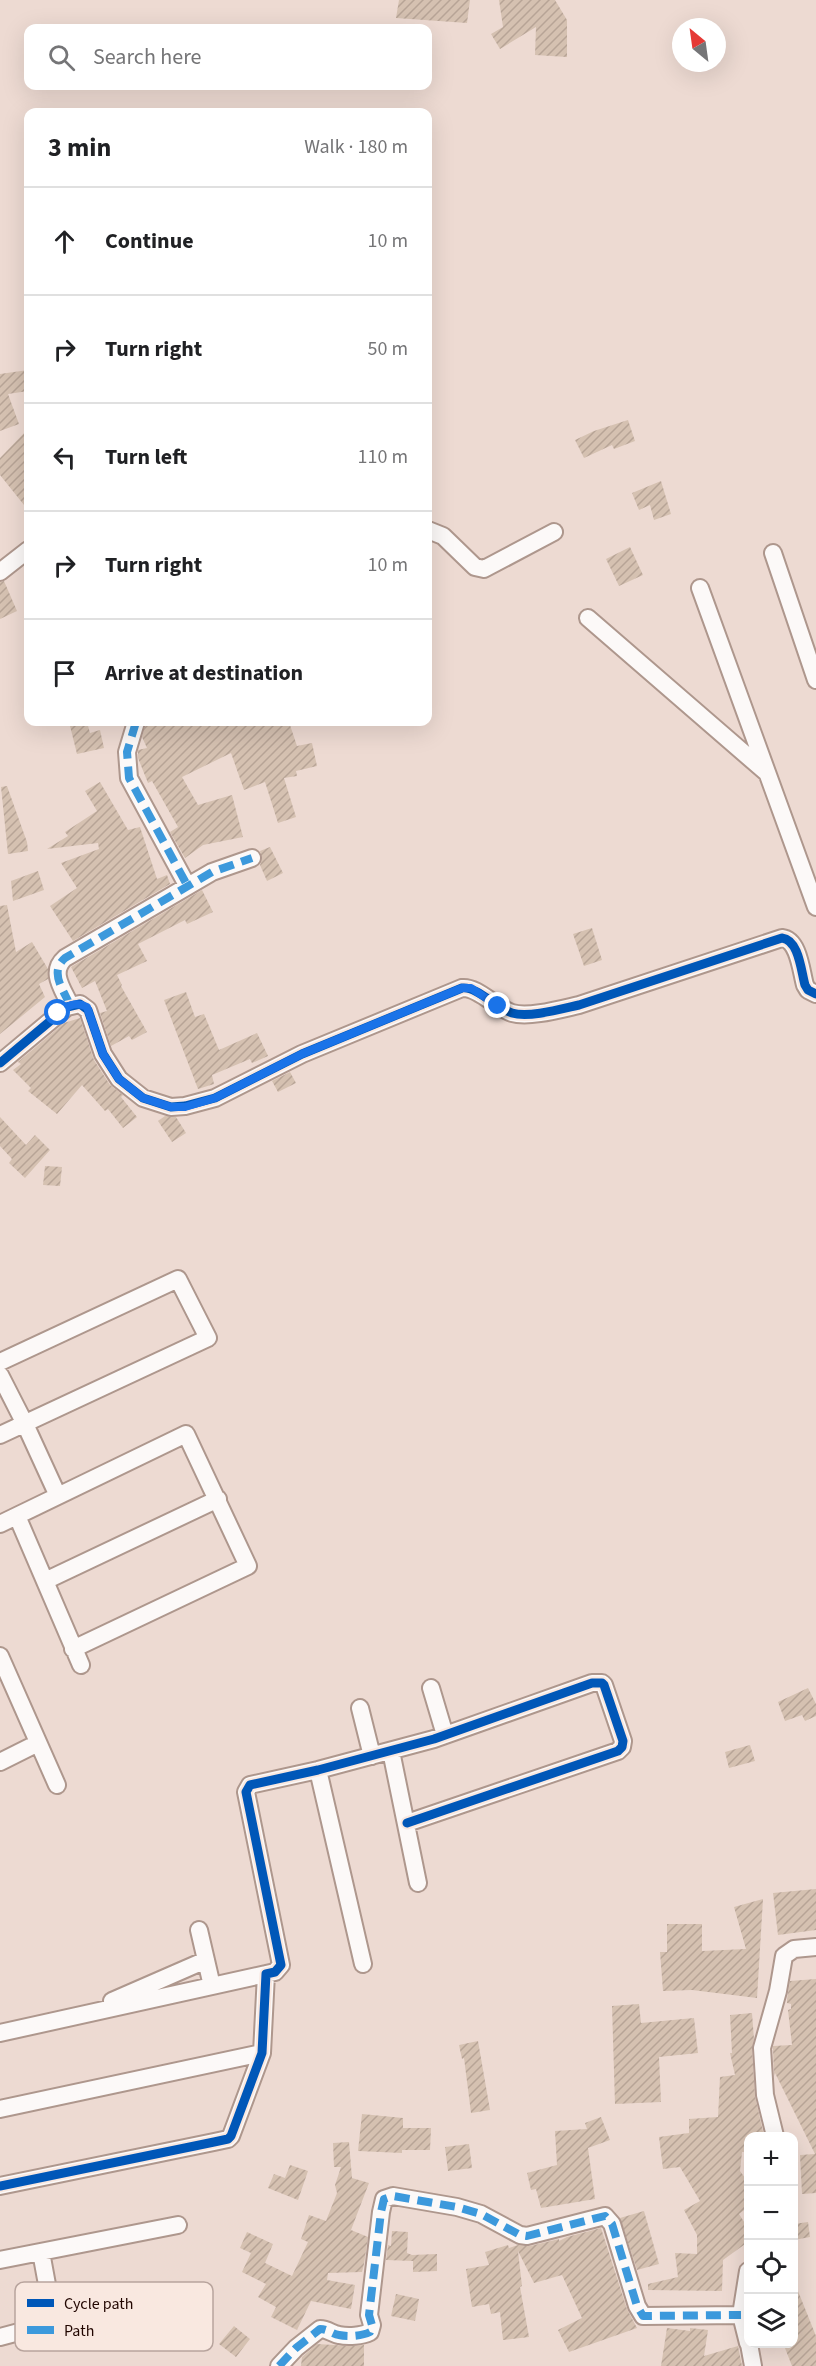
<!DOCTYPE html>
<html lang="en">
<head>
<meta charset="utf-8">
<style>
  :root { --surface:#fff; --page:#f2f2f2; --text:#202124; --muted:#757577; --line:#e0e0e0 }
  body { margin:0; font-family:"Source Sans 3",sans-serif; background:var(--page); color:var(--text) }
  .controls { position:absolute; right:18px; bottom:18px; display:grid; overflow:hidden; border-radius:12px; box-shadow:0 6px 24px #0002 }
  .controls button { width:54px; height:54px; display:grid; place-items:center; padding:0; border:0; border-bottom:2px solid var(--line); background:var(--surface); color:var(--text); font:30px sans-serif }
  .compass { position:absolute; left:672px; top:18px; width:54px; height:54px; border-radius:50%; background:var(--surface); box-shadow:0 6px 24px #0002; rotate:331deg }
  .stop { position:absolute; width:18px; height:18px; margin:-14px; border:4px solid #1a73e8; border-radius:50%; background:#fff }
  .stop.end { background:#1a73e8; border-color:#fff; box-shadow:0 2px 6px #0008 }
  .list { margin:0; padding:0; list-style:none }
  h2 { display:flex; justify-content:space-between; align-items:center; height:78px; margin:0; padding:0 24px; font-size:26px }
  h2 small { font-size:20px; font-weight:400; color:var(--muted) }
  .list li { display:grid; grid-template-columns:39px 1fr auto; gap:18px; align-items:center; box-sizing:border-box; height:108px; padding:0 24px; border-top:2px solid var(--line) }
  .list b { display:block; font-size:22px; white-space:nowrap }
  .list em { font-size:20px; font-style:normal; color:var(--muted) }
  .icon { flex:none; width:33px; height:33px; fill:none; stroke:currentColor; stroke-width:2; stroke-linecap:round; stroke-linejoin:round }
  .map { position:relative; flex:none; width:816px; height:2366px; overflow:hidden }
  .search { position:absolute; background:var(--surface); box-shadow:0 6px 24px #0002; left:24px; top:24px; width:408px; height:66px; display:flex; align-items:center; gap:15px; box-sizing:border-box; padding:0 21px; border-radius:12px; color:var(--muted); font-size:22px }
  .panel { position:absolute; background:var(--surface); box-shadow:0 6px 24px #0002; left:24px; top:108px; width:408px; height:618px; border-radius:12px }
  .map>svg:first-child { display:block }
</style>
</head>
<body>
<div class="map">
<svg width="816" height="2366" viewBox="0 0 816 2366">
  <defs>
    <pattern id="building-hatch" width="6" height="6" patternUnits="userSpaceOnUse" patternTransform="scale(1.5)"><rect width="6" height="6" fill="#d5c1b1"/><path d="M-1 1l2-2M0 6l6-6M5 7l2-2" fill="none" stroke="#b7a496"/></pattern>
  </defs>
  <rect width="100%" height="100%" fill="#eddad2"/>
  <path fill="url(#building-hatch)" d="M399,0H470L467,23L396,18Z
    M499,0H555L567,20V57L535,55L536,27L500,49L491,34L503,27Z
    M28,370V391L8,394L19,424L0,431V374Z
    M628,420L635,441L614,449L612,445L584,458L575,440L594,431Z
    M28,429V510L0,475V458Z
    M661,481L671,514L654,520L650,505L639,510L632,493Z
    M630,547L643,575L619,586L606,559Z
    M4,581L17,611L0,619V582Z
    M69,722H87L90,733L100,730L104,748L77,754Z
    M146,722H289L297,746L312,743L317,766L296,771L297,776L284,778L296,817L278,823L265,782L244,790L231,753L182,777L198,805L232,795L243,837L203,845L185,858L170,832L178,827L152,781L148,783L138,758V750L147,748L142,737Z
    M100,782L128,830L140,827L157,879L167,875L170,884L73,941L50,906L77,888L61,863L99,849L98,843L47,849L68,836L65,832L97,811L85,791Z
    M7,786L27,842L28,851L8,854L1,787Z
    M270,847L283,873L267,881L260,865L262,859L260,851Z
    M38,871L44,890L13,901L11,881Z
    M202,890L213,912L187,924L185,920L138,944L147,961L117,975L122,985L121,986L147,1032L132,1040L129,1036L111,1046L100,1013L107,1011L95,981L82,988L71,967Z
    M7,905L16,952L32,942L48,969V979L39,984L45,997L0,1034V906Z
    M592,928L602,960L584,966L573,934Z
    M186,992L195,1017L204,1014L219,1050L257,1033L268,1056L252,1063L250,1059L212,1075L214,1084L198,1089L164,1000Z
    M80,1018L94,1060L110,1085L123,1095L121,1097L137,1117L123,1128L108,1109L105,1111L82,1085L57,1114L28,1091L31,1088L13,1070L21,1064L18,1062L64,1023Z
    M290,1072L296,1083L278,1092L272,1081Z
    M165,1116L176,1117L186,1133L172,1142L158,1121Z
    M0,1117L26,1145L35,1135L50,1150L25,1178L9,1163L12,1159L0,1146Z
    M45,1166L62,1167L60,1186L43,1185Z
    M808,1688L816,1704V1716L805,1721L802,1715L785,1721L778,1702Z
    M750,1745L755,1761L729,1768L725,1752Z
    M816,1889V1930L778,1935L773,1893Z
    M763,1899L757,1998L692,1990L663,1991L660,1952H667V1924H702V1951L746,1949L734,1907Z
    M816,1979V2193L802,2194L800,2155L815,2154L775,2073L774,2076L773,2049V2046L792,2045L788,2010L791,2009V2004L787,2003V1999L790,1981Z
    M639,2004L641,2023L694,2018L698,2053L659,2057L661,2102L615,2104L612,2006Z
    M752,2013L754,2039L752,2049L755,2096L764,2136H748V2152H742L740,2171L748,2182V2207L739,2214L748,2228V2242L723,2260L722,2291L648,2290V2284L678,2277L675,2253L697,2254V2235L684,2210L700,2201L680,2167L663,2169L659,2137L689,2133V2119L718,2117L720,2077L735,2075L730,2053H732L730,2015Z
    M478,2041L490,2110L471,2113L464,2058L462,2059L459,2045Z
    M362,2114L403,2118V2128H431L430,2150H402V2153L358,2151Z
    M601,2117L610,2140L588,2148L595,2199L541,2208L536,2189L531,2190L527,2173L557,2165L555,2131L587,2129L585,2123Z
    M349,2142L352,2178L369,2183L351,2230L368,2237L364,2264L362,2272L328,2273L327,2280L355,2285L351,2309L311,2301L297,2330L271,2317L276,2307L258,2297L266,2284L242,2272L251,2253L240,2248L247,2232L273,2244L265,2263L292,2276L308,2242L301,2239L309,2215L326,2221L337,2193L335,2185L341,2167H334L333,2143Z
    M469,2144L472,2168L448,2171L445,2147Z
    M290,2165L308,2171L298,2200L268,2188L274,2174L285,2178Z
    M644,2211L659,2264L637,2270L620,2218Z
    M808,2222L810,2237L794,2240V2224Z
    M601,2228L627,2309L637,2328L569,2352L558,2330L582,2318L562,2275L534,2283L518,2251L522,2286L520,2287L529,2337L503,2340L500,2312L491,2314L489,2304L472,2307L466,2269L489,2265L485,2252L508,2245L509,2248L518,2245L530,2246L559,2239V2241L567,2237Z
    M392,2231L408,2232L407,2253L412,2255L437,2254V2271L413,2272V2261L386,2260L388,2245L391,2246Z
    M794,2281L816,2336V2366H792L783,2343H794Z
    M396,2294L419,2299L415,2321L391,2316Z
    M234,2326L250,2339L236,2357L219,2344Z
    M667,2328L690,2331V2328L708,2330L704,2356L738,2346L742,2366H661Z
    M317,2344L351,2346L364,2345V2366H301L302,2357Z"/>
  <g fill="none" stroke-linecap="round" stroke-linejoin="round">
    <g stroke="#ae978d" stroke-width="20">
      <path id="street" d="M428,530L443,536L475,567L484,569L554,532
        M773,553L816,680
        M0,572L28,550
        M700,588L816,907
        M588,618L767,773
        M136,722L127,752L129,778L187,885
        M70,1005C63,989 49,972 65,958L212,872L252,858
        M0,1063L67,1007L80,1004L88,1010L103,1054L119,1079L143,1098L171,1107L185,1106L215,1098L302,1054L462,988C477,986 496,1008 512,1013C529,1018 561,1009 579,1005L782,938C799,940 801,971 805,985L808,990L816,994
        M0,1362L178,1279L208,1338L0,1435
        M0,1375L25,1424L58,1496
        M17,1516L81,1665
        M0,1524L186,1434L248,1566L73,1649
        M45,1581L218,1499
        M0,1656L57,1785
        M431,1688L445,1735
        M360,1708L372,1756
        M391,1751L418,1883
        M0,1762L38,1743
        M318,1770L363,1964
        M199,1930L212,1986
        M112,2001L206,1960
        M0,2033L266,1974
        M0,2109L262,2053
        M775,2136L765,2095L762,2048L778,1991L784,1956L794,1949L816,1947
        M0,2186L214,2142L228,2139L231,2136L262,2053L266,1974L275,1972L281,1965L246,1792L250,1785L318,1770L434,1739L592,1683H602L604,1685L623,1741L622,1747L618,1751L407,1823
        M0,2260L178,2225
        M748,2271L741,2315L748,2343
        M0,2337L45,2325L53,2317L41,2252
        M749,2344L753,2366
        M279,2366L296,2348L320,2329C328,2329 332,2334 339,2335C348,2337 362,2336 370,2332L372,2325L369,2315L381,2212L384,2199L393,2196L457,2207L481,2214L520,2235L527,2236L605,2216L612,2224L637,2306L643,2316L741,2315"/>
    </g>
    <use href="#street" stroke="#fcf9f8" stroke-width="16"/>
    <path stroke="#3c99dc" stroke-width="8" stroke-dasharray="15 8" stroke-linecap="butt" d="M136,722L127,752L129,778L187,885
      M70,1005C63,989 49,972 65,958L212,872L252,858
      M279,2366L296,2348L320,2329C328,2329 332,2334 339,2335C348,2337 362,2336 370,2332L372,2325L369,2315L381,2212L384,2199L393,2196L457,2207L481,2214L520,2235L527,2236L605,2216L612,2224L637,2306L643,2316L741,2315"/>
    <g stroke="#f9e8e0" stroke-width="13">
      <path id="cycleway" d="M0,1063L67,1007L80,1004L88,1010L103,1054L119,1079L143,1098L171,1107L185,1106L215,1098L302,1054L462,988C477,986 496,1008 512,1013C529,1018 561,1009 579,1005L782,938C799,940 801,971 805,985L808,990L816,994
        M0,2186L214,2142L228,2139L231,2136L262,2053L266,1974L275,1972L281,1965L246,1792L250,1785L318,1770L434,1739L592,1683H602L604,1685L623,1741L622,1747L618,1751L407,1823"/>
    </g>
    <use href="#cycleway" stroke="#0057b8" stroke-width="9"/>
  </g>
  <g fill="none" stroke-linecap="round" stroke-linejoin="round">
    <path stroke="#1a73e8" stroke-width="8" d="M58,1013C67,1006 75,1001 87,1007L103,1054L119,1079L143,1098L171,1107H185L215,1098L302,1054L462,988H471L498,1006"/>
  </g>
  <rect x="15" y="2282" width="198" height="69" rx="9" fill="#f9e8e0" stroke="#b8a49d" stroke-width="1.5"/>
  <rect x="27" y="2299" width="27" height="8" fill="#0057b8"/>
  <rect x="27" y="2326" width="27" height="8" fill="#3c99dc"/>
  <g font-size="16" fill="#220600">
    <text x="64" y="2309">Cycle path</text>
    <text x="64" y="2336">Path</text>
  </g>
</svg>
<div class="controls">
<button>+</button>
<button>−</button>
<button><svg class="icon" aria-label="locate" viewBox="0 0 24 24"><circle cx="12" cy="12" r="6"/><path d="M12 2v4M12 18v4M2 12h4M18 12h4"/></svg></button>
<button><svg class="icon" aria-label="layers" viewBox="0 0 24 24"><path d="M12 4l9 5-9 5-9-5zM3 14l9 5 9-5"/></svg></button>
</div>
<svg class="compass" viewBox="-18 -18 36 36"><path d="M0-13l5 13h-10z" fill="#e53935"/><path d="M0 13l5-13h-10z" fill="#757577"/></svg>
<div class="stop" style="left:58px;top:1013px"></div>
<div class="stop end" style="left:498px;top:1006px"></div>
<div class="search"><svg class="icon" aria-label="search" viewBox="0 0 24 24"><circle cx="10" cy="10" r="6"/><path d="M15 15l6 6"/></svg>Search here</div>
<section class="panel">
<h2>3 min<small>Walk · 180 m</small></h2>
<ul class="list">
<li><svg class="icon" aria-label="ahead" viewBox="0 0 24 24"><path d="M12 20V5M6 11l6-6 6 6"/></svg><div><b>Continue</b></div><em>10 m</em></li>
<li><svg class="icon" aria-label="right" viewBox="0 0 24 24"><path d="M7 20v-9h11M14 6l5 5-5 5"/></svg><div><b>Turn right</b></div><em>50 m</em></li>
<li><svg class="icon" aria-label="left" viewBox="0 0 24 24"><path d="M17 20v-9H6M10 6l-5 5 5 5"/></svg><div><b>Turn left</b></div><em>110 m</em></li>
<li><svg class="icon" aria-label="right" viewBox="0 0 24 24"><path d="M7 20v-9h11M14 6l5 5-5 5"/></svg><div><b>Turn right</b></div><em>10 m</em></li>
<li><svg class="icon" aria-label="arrive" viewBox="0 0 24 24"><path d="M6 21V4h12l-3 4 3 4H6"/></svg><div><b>Arrive at destination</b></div></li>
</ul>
</section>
</div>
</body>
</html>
